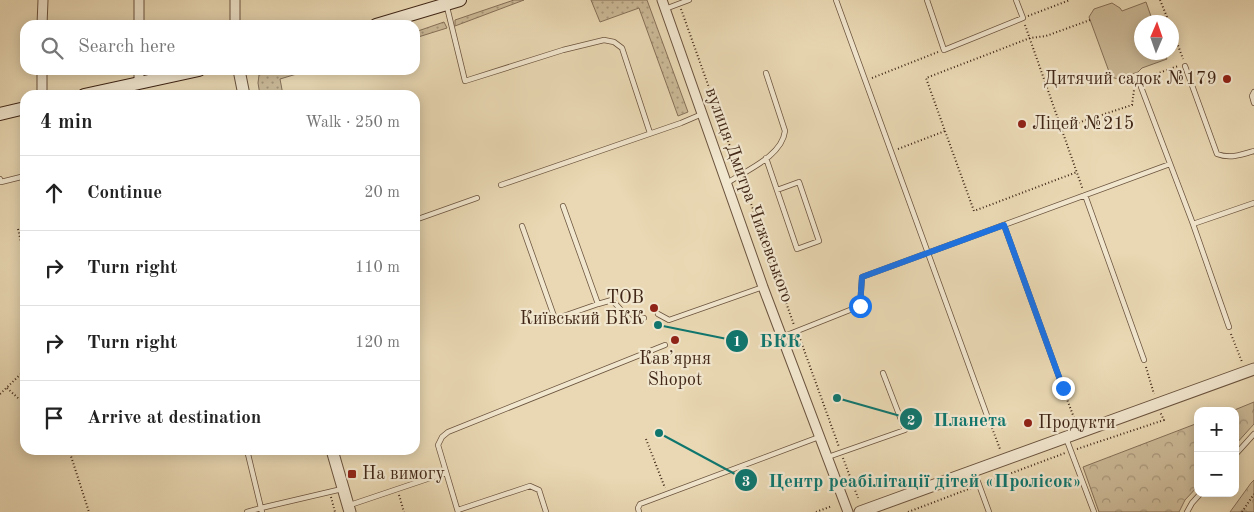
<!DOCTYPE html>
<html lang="en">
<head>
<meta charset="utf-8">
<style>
  :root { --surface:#fff; --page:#f2f2f2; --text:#222; --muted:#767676; --line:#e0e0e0 }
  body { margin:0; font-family:"Old Standard TT",serif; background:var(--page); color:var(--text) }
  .controls { position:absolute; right:15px; bottom:15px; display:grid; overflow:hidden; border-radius:10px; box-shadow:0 2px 12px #0003 }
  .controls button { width:45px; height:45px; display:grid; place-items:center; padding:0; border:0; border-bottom:1px solid var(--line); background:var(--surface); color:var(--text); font:25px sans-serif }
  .compass { position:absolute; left:1134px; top:15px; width:45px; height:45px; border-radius:50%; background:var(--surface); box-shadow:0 2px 12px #0003; rotate:2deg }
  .stop { position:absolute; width:15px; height:15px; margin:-11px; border:4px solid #1a73e8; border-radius:50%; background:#fff }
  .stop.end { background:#1a73e8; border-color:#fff; box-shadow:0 1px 5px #0008 }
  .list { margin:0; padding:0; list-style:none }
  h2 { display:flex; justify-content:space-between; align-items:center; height:65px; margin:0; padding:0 20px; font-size:21px }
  h2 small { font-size:16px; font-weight:400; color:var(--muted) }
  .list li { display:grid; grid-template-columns:32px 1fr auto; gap:15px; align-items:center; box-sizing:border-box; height:75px; padding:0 20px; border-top:1px solid var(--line) }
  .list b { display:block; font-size:19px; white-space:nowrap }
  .list em { font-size:16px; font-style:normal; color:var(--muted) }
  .icon { flex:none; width:28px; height:28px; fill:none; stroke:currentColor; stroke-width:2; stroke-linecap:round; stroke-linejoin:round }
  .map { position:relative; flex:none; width:1254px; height:512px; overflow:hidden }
  .search { position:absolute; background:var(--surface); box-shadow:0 2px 12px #0003; left:20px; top:20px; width:400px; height:55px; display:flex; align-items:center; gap:12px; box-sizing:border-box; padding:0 18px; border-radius:15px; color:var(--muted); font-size:19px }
  .panel { position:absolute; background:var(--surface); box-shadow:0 2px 12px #0003; left:20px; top:90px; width:400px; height:365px; border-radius:15px }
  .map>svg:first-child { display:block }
</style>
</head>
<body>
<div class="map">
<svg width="1254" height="512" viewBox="0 0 1254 512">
  <defs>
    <pattern id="grass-dots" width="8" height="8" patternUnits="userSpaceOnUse" patternTransform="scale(1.25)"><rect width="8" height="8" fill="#ccba98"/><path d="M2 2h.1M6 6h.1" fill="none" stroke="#a7977b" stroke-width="1.8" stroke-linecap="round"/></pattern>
    <pattern id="forest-crowns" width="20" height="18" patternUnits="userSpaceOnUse" patternTransform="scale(1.25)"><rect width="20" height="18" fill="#ccba98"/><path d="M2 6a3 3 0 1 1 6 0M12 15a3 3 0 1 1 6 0" fill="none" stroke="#a7977b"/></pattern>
  </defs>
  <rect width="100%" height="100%" fill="#e9d8b3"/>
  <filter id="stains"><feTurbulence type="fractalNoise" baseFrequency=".004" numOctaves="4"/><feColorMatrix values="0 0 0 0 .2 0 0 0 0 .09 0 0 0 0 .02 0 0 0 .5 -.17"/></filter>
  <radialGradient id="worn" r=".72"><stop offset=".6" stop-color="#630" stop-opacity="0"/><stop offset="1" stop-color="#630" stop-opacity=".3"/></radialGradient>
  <path fill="url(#grass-dots)" stroke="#867058" d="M514,0H524L455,26V20Z
    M591,0H647L688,112L678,116L639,8L600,22Z
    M444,22L447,28L415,38V32Z
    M278,70H310L280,79L283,95H260L258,83L259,75Z"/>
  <path fill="url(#forest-crowns)" stroke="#867058" d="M1254,402V424L1235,445V411H1232Z
    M1198,423V486L1185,500L1179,512H1099L1083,467Z
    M1254,480V512H1230L1251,483Z"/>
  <path fill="#ccba98" stroke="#867058" d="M1146,2L1153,22H1142V52L1165,53L1167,59L1142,68L1138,72L1118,79L1111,77L1089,17L1094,9L1112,3L1120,8L1122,11Z"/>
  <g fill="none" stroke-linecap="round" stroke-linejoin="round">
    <g stroke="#6b533e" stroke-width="6">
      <path id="service" d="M836,0L989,421
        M927,0L944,50L1023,18L1016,0
        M447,7L465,81L563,50L604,40L614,42L622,48L650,133
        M665,9L689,0
        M1185,66L1217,154C1230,159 1241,155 1254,151
        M1141,87L1193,224L1229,327
        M1254,92L1252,96L1254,103
        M766,158L797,249L819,241L799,182L777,190
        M0,179L1,182L25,176
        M727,183C747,170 782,156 785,131L766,73
        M501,185L681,123L702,114
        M1085,195L1144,360
        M415,220L477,198
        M1193,224L1254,203
        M1004,225L1063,388
        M522,226L555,319L598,304L563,206
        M598,304L612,300L632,322L644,318
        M658,314L669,320L763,287
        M782,337L860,306L862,277L1170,164
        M1066,438L1094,512
        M247,450L261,508L342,489
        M1235,455L1254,434
        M828,457L905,430L883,373
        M974,471L989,512
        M350,505L445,473
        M458,510L530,486L539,490L546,512
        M247,512L261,508L262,512
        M458,512L438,445L442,437L448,432L665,345
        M639,512L638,508L640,504L819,437
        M1187,512L1192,503L1201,493"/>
    </g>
    <g stroke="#6b533e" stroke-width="11">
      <path id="minor" d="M662,0L763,287L848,512
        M42,25L43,0
        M139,25V0
        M235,25V0
        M139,83V70
        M42,95V70"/>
    </g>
    <g stroke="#6b533e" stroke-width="13">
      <path id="tertiary" d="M239,70L244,95
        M332,450L350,512
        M860,512L1254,369"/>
    </g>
    <g stroke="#412717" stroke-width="14">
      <path id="secondary" d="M376,25L460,0
        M84,95L199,70
        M0,114L25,108"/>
    </g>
    <path stroke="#412717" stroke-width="2" stroke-dasharray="1 2.5" stroke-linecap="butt" d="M1160,0L1169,22
      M681,9L738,169
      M1028,16L1070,0
      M1025,25L1083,190
      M1172,29L1183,59
      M872,78L938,52
      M1140,80L1178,66
      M1062,128L1132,105L1134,90
      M945,131L974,211L1077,172
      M898,149L945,131L926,78L1030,38L1046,36L1090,20
      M743,181L794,325
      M18,229L25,259
      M1231,334L1242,362
      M799,336L839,447
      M1146,367L1154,394
      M7,388L19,399L25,398
      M0,394L25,370
      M1065,394L1076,423
      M992,428L1000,449
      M646,439L665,488
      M1077,449L1164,420L1160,412
      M69,450L89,512
      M843,458L858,498
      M985,483L1065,453
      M399,495L404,512
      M331,497L335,512
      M816,512L832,506
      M908,512L974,487
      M1242,512L1254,494"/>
    <use href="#service" stroke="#f1e6ce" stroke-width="4.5"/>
    <use href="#minor" stroke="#f1e6ce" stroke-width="9"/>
    <use href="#tertiary" stroke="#f1e6ce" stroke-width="11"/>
    <use href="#secondary" stroke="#f1e6ce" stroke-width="12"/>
  </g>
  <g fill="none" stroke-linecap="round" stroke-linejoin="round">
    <path stroke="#1a73e8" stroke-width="6" d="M860,306L862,277L1004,225L1063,388"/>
  </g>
  <g fill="#8f2418" stroke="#f1e6ce" stroke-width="2">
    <circle cx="1227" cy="79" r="5"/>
    <circle cx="1022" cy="124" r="5"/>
    <circle cx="654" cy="308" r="5"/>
    <circle cx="675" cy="340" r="5"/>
    <circle cx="1028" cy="423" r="5"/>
    <rect x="347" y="469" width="10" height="10" rx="2.5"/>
  </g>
  <g text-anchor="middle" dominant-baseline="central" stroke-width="4.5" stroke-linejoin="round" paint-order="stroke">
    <g font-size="18" fill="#412717" stroke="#f1e6ce" text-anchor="start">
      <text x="1217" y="79" text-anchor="end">Дитячий садок №179</text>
      <text x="1032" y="124">Ліцей №215</text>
      <text x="644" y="298" text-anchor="end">ТОВ<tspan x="644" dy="21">Київський БКК</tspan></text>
      <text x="675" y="359" text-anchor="middle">Кавʼярня<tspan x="675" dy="21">Shopot</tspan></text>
      <text x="1038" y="423">Продукти</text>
      <text x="362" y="474">На вимогу</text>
    </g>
    <g font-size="18" fill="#412717" stroke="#f1e6ce">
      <text transform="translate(749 195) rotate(70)">вулиця Дмитра Чижевського</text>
    </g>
  </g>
  <path fill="none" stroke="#0f766e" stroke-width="2" d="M658 325L737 341M837 398L911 419M659 433L746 480"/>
  <g fill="#0f766e" stroke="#f1e6ce" stroke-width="2">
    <circle cx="658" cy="325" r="5"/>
    <circle cx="837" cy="398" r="5"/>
    <circle cx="659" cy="433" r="5"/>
    <circle cx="737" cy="341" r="12"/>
    <circle cx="911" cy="419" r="12"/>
    <circle cx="746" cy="480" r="12"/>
  </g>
  <g font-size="15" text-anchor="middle" font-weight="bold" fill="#fff">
    <text x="737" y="346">1</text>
    <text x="911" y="425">2</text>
    <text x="746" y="486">3</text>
  </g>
  <g font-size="19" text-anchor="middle" font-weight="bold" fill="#0f766e" stroke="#f1e6ce" stroke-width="4.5" stroke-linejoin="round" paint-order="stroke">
    <text x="780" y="347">БКК</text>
    <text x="970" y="426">Планета</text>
    <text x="925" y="487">Центр реабілітації дітей «Пролісок»</text>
  </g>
  <rect width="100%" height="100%" filter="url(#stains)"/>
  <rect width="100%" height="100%" fill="url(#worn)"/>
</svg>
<div class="controls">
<button>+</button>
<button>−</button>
</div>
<svg class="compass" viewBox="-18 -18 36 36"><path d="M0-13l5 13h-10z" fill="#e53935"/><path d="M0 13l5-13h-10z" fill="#767676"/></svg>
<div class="stop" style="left:860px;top:306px"></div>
<div class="stop end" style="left:1063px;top:388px"></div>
<div class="search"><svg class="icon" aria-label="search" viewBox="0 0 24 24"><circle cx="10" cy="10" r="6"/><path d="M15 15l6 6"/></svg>Search here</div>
<section class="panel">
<h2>4 min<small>Walk · 250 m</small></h2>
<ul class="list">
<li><svg class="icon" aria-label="ahead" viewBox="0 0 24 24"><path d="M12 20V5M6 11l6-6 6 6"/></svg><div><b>Continue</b></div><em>20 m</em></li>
<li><svg class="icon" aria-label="right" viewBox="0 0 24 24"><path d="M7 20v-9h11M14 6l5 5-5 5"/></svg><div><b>Turn right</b></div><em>110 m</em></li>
<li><svg class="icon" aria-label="right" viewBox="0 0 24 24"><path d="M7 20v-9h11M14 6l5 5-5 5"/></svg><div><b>Turn right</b></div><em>120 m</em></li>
<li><svg class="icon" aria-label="arrive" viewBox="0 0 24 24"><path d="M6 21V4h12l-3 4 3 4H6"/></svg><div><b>Arrive at destination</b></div></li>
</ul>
</section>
</div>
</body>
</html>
